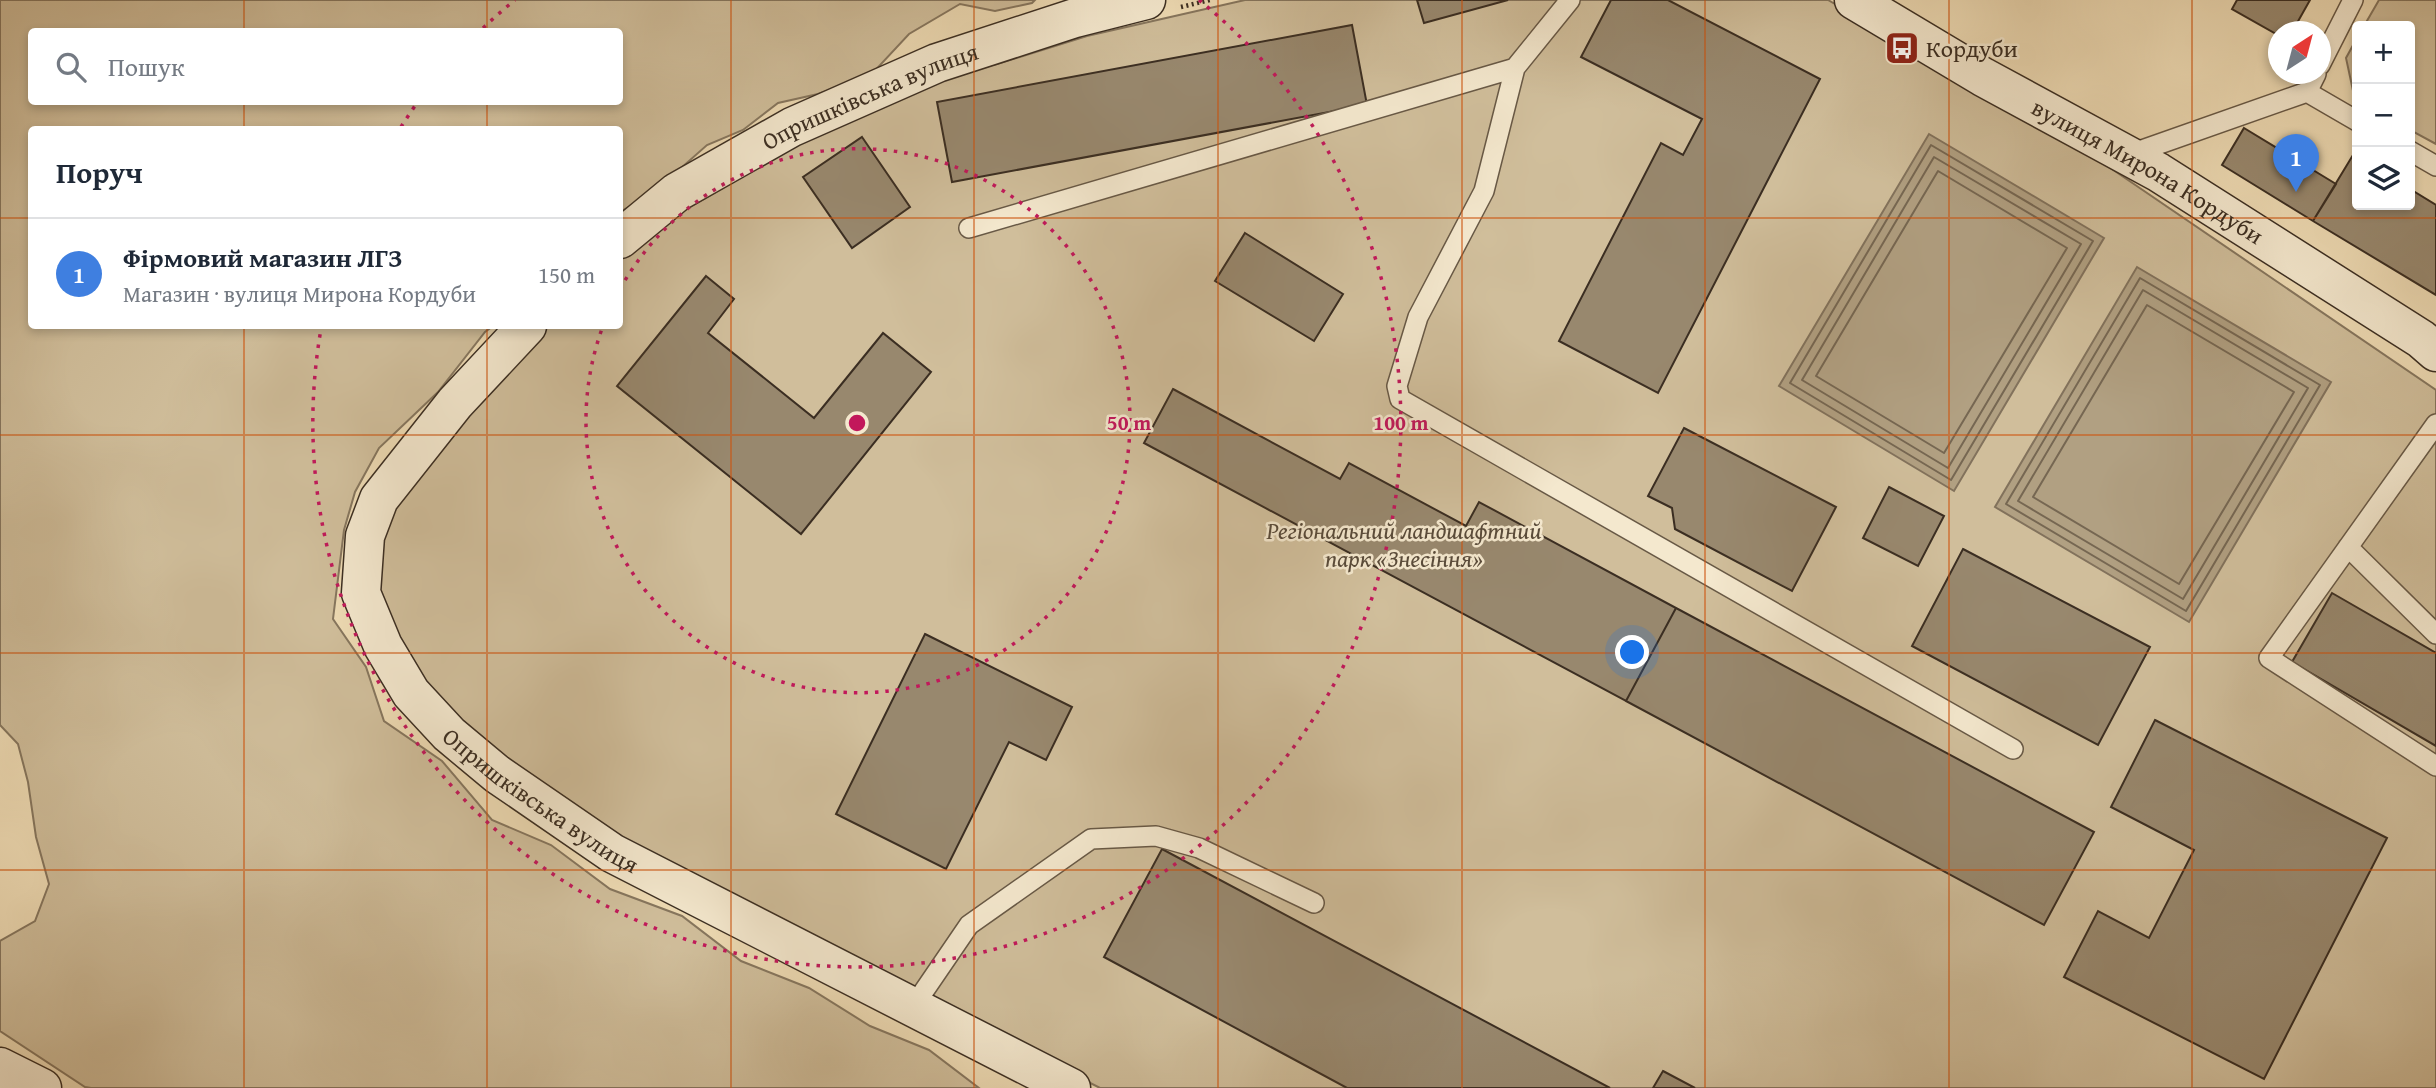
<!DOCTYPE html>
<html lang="uk">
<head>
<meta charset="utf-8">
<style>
  :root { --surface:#fff; --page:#f2f2f3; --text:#1f2937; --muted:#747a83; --line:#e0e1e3; --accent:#2563eb }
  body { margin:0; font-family:"Gentium Book Plus",serif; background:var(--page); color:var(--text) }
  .controls { position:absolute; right:21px; top:21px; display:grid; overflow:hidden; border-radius:7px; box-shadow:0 4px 10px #0003 }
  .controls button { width:63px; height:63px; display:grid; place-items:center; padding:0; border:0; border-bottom:2px solid var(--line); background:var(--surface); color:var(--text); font:35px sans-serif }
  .compass { position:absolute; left:2268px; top:21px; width:63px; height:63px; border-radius:50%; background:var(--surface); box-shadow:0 4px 10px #0003; rotate:36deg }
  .you { position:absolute; left:1633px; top:653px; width:24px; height:24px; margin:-18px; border:5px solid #fff; border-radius:50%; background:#1a73e8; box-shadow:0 0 0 10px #1a73e833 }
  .badge { display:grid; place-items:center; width:46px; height:46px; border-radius:50%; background:var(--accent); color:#fff; font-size:23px; font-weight:700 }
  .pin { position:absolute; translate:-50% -58px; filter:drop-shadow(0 2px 4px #0008) }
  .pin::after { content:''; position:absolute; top:37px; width:24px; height:21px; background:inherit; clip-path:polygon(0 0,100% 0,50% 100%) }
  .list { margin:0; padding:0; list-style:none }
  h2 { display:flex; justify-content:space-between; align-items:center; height:91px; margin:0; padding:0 28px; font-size:30px }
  h2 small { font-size:23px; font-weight:400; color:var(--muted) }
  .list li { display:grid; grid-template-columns:46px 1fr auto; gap:21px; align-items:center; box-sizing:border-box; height:112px; padding:0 28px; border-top:2px solid var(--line) }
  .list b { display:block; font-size:26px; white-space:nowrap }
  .list p { margin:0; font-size:23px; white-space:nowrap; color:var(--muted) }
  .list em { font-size:23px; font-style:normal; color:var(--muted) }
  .icon { flex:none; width:38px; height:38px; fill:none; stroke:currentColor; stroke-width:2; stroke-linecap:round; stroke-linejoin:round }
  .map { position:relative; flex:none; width:2436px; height:1088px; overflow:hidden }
  .search { position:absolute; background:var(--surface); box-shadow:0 4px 10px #0003; left:28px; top:28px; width:595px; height:77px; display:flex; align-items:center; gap:18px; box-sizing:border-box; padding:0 24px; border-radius:7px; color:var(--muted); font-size:26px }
  .panel { position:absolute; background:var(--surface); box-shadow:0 4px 10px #0003; left:28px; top:126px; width:595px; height:203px; border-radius:7px }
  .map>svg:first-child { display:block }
</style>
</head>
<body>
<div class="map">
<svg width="2436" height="1088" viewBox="0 0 2436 1088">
  <rect width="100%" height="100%" fill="#eedbb4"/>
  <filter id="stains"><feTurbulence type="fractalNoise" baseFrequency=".00286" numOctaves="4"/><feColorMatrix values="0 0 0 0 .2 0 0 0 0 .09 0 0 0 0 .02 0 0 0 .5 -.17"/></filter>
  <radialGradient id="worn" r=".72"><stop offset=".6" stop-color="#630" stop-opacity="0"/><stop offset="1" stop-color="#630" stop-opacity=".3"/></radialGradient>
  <path fill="#d0be9b" stroke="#86765e" stroke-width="2" fill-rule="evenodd" d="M0,0H1035L1032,3L995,11L960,4L909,34L870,76L818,94L778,103L743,130L707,145L654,192L620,212V130H32V326H493L485,332L438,392L379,448L355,492L344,530L333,619L366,667L384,721L442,761L492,820L551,845L610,889L682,916L741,961L809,988L870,1026L929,1050L979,1088H91L85,1087L0,1031V941L35,921L49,884L36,837L28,782L18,744L0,725ZM32,32H620V102H32Z
    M1245,0H1828L2084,150L2436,390V1088H1100L607,836L453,727L384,620L372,563L400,488L542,326H620V254L642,235L900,85L997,64L1087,36Z
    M2379,0H2436V144L2410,130V26H2364Z
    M2357,38V101L2355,100L2346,58Z"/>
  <path fill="#b1a082" stroke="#82725c" stroke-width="2" d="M1929,134L2104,238L1954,491L1779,386Z
    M2137,267L2331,382L2189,622L1995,507Z"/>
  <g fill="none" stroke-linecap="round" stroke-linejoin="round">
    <path stroke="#766752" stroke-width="2" d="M1931,145L2093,241L1951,480L1790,383Z
      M1934,157L2081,244L1948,468L1802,380Z
      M1938,171L2067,248L1944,453L1816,376Z
      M2140,278L2320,385L2186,611L2006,504Z
      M2143,290L2308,388L2183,599L2018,501Z
      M2147,305L2294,392L2179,584L2033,497Z"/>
  </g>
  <path fill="#98886e" stroke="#3b2e22" stroke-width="2" d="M1417,0H1508L1424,23Z
    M1611,0H1668L1820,79L1658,393L1559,341L1661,143L1683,155L1702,119L1581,57Z
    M2237,0H2310L2292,32H2278V35L2232,9Z
    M1352,25L1367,105L952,182L937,102Z
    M2244,128L2336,184L2313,221L2222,165Z
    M862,137L910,207L852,248L803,177Z
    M2353,155L2357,157V205H2410V189L2436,205V295L2313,221Z
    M1245,233L1343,294L1314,341L1215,281Z
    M706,276L734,299L708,333L814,418L883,333L931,372L801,534L617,386Z
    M1173,389L1340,479L1349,463L1466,526L1479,502L1676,608L1626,701L1144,443Z
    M1684,428L1836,507L1792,591L1675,529L1672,508L1648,496Z
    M1889,487L1944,516L1918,566L1863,538Z
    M1963,549L2150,647L2098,745L1912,646Z
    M2332,593L2436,653V746L2292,662Z
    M1676,608L2094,832L2044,925L1626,701Z
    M925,634L1072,707L1046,760L1009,742L946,869L836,814Z
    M2155,720L2387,838L2264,1079L2064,977L2098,911L2149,938L2194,850L2111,807Z
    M1162,849L1610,1088H1347L1104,957Z
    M1663,1071L1695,1088H1653Z"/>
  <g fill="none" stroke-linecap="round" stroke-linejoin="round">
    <g stroke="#685946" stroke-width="22">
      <path id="lane" d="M1570,0L1515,68L1484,191L1418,317L1397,386L1400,399L2013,749
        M2320,65L2353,0
        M2307,92L2357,121
        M2410,151L2436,166
        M2128,155L2307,92L2316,74
        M969,228L1515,68
        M2436,424L2269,658L2436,766
        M2348,547L2436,634
        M913,1007L969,925L1091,839L1156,836L1199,848L1314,903"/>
    </g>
    <g stroke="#3b2e22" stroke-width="41">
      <g id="secondary">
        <path id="s1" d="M1854,0L1983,77L2158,172L2421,339L2436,352"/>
        <path id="s2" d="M620,239L677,192L792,127L937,63L1075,18L1146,0"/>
        <path id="s3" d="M527,326L455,403L379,499L365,536L361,593L383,646L411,693L449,734L497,774L612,853L1071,1088"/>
        <path d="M0,1067L42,1088"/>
      </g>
    </g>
    <path stroke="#3b2e22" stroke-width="4.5" stroke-dasharray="2 3.5" stroke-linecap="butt" d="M1181,7L1210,0"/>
    <use href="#lane" stroke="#f4e8ce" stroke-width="19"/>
    <use href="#secondary" stroke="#f4e8ce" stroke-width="38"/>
  </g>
  <path fill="none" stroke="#ce530f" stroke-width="2" stroke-opacity="0.55" d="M244,0V32M487,0V32M731,0V1088M974,0V1088M1218,0V1088M1462,0V1088M1705,0V1088M1949,0V1088M2192,0V1088M244,102V130M487,102V130M0,218H32M620,218H2436M244,326V1088M487,326V1088M0,435H2436M0,653H2436M0,870H2436"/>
  <g fill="none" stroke="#c2185b" stroke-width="3.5" stroke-dasharray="3.5 7">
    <path d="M620 289A272 272 0 1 1 603 326"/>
    <path d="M401 127A544 544 0 0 1 417 103M483 28A544 544 0 0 1 515 0M1199 0A544 544 0 1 1 321 329"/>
  </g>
  <defs>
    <g id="bus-square" transform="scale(1.75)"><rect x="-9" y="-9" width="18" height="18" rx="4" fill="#8f2418" stroke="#f4e8ce"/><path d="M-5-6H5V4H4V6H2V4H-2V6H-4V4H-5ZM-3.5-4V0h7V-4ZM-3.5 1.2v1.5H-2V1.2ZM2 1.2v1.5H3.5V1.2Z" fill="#fff"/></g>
  </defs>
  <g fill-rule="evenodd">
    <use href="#bus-square" x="1902" y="48"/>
  </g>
  <g text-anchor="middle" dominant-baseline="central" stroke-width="5" stroke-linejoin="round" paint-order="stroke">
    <g font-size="24" fill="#3b2e22" stroke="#f4e8ce" text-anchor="start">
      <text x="1926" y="48">Кордуби</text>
    </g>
    <g font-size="24" fill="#3b2e22" stroke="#f4e8ce">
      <text stroke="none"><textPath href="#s2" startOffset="290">Опришківська вулиця</textPath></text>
      <text stroke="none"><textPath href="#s1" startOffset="340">вулиця Мирона Кордуби</textPath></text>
      <text stroke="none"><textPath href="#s3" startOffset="606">Опришківська вулиця</textPath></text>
    </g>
    <g font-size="24" font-style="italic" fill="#594b3a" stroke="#f4e8ce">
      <text x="1404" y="530">Регіональний ландшафтний<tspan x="1404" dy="28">парк «Знесіння»</tspan></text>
    </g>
  </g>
  <circle cx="857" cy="423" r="10" fill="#c2185b" stroke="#f4e8ce" stroke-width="3.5"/>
  <g font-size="21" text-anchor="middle" font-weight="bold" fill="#c2185b" stroke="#f4e8ce" stroke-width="5" stroke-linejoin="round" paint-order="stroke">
    <text x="1129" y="430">50 m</text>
    <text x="1401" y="430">100 m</text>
  </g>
  <rect width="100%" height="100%" filter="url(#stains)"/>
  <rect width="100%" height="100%" fill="url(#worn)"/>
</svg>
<div class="controls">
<button>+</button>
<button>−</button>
<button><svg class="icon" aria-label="layers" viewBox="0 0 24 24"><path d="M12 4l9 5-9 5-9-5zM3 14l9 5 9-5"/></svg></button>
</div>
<svg class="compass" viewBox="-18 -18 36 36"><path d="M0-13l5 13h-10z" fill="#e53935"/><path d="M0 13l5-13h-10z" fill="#747a83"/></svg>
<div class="you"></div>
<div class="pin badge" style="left:2296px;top:192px;background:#3f7fe0">1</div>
<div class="search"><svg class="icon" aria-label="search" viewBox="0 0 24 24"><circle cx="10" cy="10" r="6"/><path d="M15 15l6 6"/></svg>Пошук</div>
<section class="panel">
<h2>Поруч<small></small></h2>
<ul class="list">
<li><span class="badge" style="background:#3f7fe0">1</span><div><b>Фірмовий магазин ЛГЗ</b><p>Магазин · вулиця Мирона Кордуби</p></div><em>150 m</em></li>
</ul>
</section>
</div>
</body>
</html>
